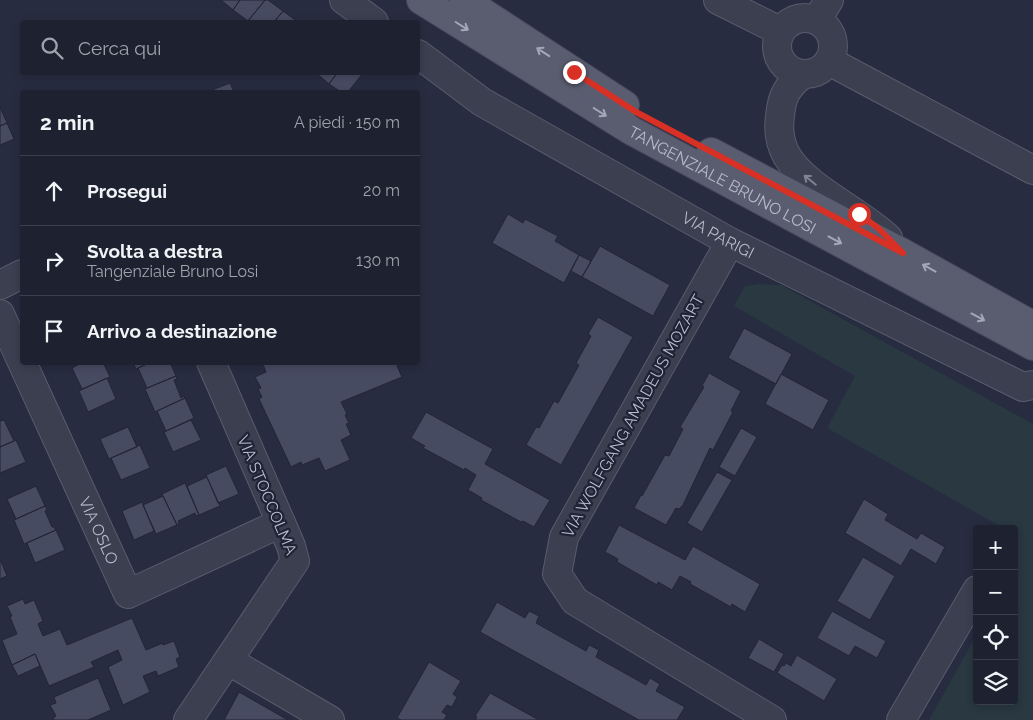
<!DOCTYPE html>
<html lang="it">
<head>
<meta charset="utf-8">
<style>
  :root { --surface:#1d2130; --page:#252938; --text:#f1f3f6; --muted:#a0a3ab; --line:#3b3e4c }
  body { margin:0; font-family:Raleway,sans-serif; background:var(--page); color:var(--text) }
  .controls { position:absolute; right:15px; bottom:15px; display:grid; overflow:hidden; border-radius:5px; box-shadow:0 2px 8px #0003 }
  .controls button { width:45px; height:45px; display:grid; place-items:center; padding:0; border:0; border-bottom:1px solid var(--line); background:var(--surface); color:var(--text); font:25px sans-serif }
  .stop { position:absolute; width:15px; height:15px; margin:-11px; border:4px solid #d93025; border-radius:50%; background:#fff }
  .stop.end { background:#d93025; border-color:#fff; box-shadow:0 1px 5px #0008 }
  .list { margin:0; padding:0; list-style:none }
  h2 { display:flex; justify-content:space-between; align-items:center; height:65px; margin:0; padding:0 20px; font-size:21px }
  h2 small { font-size:16px; font-weight:400; color:var(--muted) }
  .list li { display:grid; grid-template-columns:32px 1fr auto; gap:15px; align-items:center; box-sizing:border-box; height:70px; padding:0 20px; border-top:1px solid var(--line) }
  .list b { display:block; font-size:19px; white-space:nowrap }
  .list p { margin:0; font-size:16px; white-space:nowrap; color:var(--muted) }
  .list em { font-size:16px; font-style:normal; color:var(--muted) }
  .icon { flex:none; width:28px; height:28px; fill:none; stroke:currentColor; stroke-width:2; stroke-linecap:round; stroke-linejoin:round }
  .map { position:relative; flex:none; width:1033px; height:720px; overflow:hidden }
  .search { position:absolute; background:var(--surface); box-shadow:0 2px 8px #0003; left:20px; top:20px; width:400px; height:55px; display:flex; align-items:center; gap:12px; box-sizing:border-box; padding:0 18px; border-radius:5px; color:var(--muted); font-size:19px }
  .panel { position:absolute; background:var(--surface); box-shadow:0 2px 8px #0003; left:20px; top:90px; width:400px; height:275px; border-radius:5px }
  .map>svg:first-child { display:block }
</style>
</head>
<body>
<div class="map">
<svg width="1033" height="720" viewBox="0 0 1033 720">
  <rect width="100%" height="100%" fill="#272c40"/>
  <path fill="#293841" d="M759,284L781,285L1033,424V720H929L977,634V701H1014V529H1005L827,428L855,376L734,306L745,286Z"/>
  <path fill="#474b62" stroke="#222537" d="M221,0H240L233,10Z
    M240,0H265L248,21L233,10Z
    M265,0H268L283,11L274,22H250L248,21Z
    M283,11L298,22H274Z
    M315,72H338L329,84Z
    M338,72H363V73L348,92H341L329,84Z
    M230,83L234,92H213L212,90Z
    M0,107L7,123L0,126Z
    M7,123L14,139L0,145V126Z
    M508,214L523,223L525,219L558,236L555,241L579,255L564,283L492,243Z
    M600,246L670,285L653,316L582,277Z
    M579,255L591,261L582,277L571,271Z
    M598,317L633,337L561,465L526,445L536,427L539,428L554,401L558,403L579,365L576,363L591,336L588,334Z
    M744,328L792,354L776,384L728,358Z
    M83,362H103L110,377L82,389L72,368Z
    M133,362H151L136,369Z
    M151,362H170L176,376L147,388L138,368Z
    M262,362H398L399,365L397,366L402,377L341,402L347,414L345,415L349,423L346,424L351,435L341,440L350,460L325,471L319,458L302,465L301,462L291,467L259,399L262,397L258,389L261,388L255,377L266,372Z
    M709,373L741,391L731,411L733,412L713,450L710,448L683,505L679,509L676,508L666,525L634,508L641,495L642,496L665,455L669,456L683,429L680,427L704,387L702,386Z
    M781,374L829,400L813,430L765,404Z
    M176,376L177,379L174,380L181,398L184,396L185,398L155,412L145,389Z
    M107,378L116,399L88,412L79,391Z
    M185,398L194,418L166,431L157,411Z
    M426,412L493,449L485,464L550,500L534,527L523,521L521,522L481,500L482,498L468,490L476,475L465,468L464,470L423,448L425,446L411,438Z
    M4,420L14,441L0,447V421Z
    M191,420L201,440L173,452L164,432Z
    M128,427L137,447L109,459L100,439Z
    M741,428L757,437L735,476L719,467Z
    M16,440L26,462L0,473V447Z
    M140,445L150,468L121,480L111,458Z
    M226,466L239,494L218,503L206,475Z
    M717,472L732,480L702,532L687,523Z
    M207,477L220,506L199,515L187,486Z
    M185,483L199,515L196,516L195,513L178,521L179,523L177,525L162,494Z
    M36,486L45,506L16,519L7,499Z
    M163,496L177,525L156,534L143,505Z
    M864,499L888,514L885,520L917,539L921,533L945,547L936,564L911,549L901,566L845,533Z
    M142,502L154,531L134,540L122,511Z
    M45,506L47,510L45,511L52,527H54L56,530L24,544L14,520Z
    M619,525L685,560L693,546L760,584L745,612L732,604L731,607L690,584L691,582L680,576L672,590L658,582L657,585L617,562L618,559L605,552Z
    M56,530L65,550L35,563L27,543Z
    M863,557L895,576L870,620L837,601Z
    M0,559L7,576L0,579Z
    M23,599L25,604L34,600L43,621L38,624L43,636L60,629L67,645L132,618L146,650L163,643V645L174,641L180,657L176,659L179,667L158,676L156,671L143,676L150,692L123,705L108,667L122,660L118,650L91,662L94,667L49,686L35,654L12,665L2,640L17,634L10,617L12,616L7,606Z
    M497,602L525,618L529,611L539,616L536,623L586,651L589,645L599,650L596,657L646,685L650,678L660,684L656,691L685,707L677,720H639L480,632Z
    M832,611L886,641L877,658L855,646L849,656L817,638Z
    M759,639L784,654L774,672L748,658Z
    M35,654L40,666L18,676L12,665Z
    M797,655L837,679L824,701L777,673L782,665L784,666L786,663L791,666Z
    M429,662L461,681L453,694L457,697L452,707L447,705L442,712L447,715L444,720H401L397,718Z
    M98,678L111,710L88,720H54L53,718L56,716L50,705L56,703L54,697Z
    M239,692L288,720H224Z
    M490,693L539,720H475L477,717L475,716Z"/>
  <g fill="none" stroke-linecap="round" stroke-linejoin="round">
    <g stroke="#595c6d" stroke-width="30">
      <g id="minor">
        <path d="M344,0L374,22"/>
        <path d="M718,0L780,31"/>
        <circle cx="805" cy="46" r="28"/>
        <path d="M817,20L829,0"/>
        <path id="s1" d="M418,54L482,102L730,242L1023,387L1033,385"/>
        <path d="M829,61L1033,170"/>
        <path d="M803,74C787,87 782,95 780,116C778,130 780,144 787,156C806,188 860,211 888,238"/>
        <path d="M730,242L564,537L557,574L575,601L772,720"/>
        <path d="M0,285L22,274"/>
        <path id="s2" d="M0,314L128,594L281,523"/>
        <path d="M229,661L330,720"/>
        <path d="M188,720L295,561L291,546L211,362"/>
        <path d="M901,720L977,590"/>
      </g>
    </g>
    <g stroke="#454759" stroke-width="30">
      <g id="major">
        <path id="s3" d="M421,0L632,131L1033,346"/>
        <path d="M464,0L625,105"/>
        <path d="M711,152L903,253L1025,321"/>
      </g>
    </g>
    <use href="#minor" stroke="#3b3f50" stroke-width="28"/>
    <use href="#major" stroke="#5a5d70" stroke-width="28"/>
  </g>
  <defs><path id="oneway-shaft" d="M-6 0H5M1.5-3L5.5 0L1.5 3" fill="none" stroke-width="1.6" stroke-linecap="round" stroke-linejoin="round" transform="scale(1.25)"/></defs>
  <g stroke="#a5a7b8">
    <use href="#oneway-shaft" transform="translate(462 26) rotate(32)"/>
    <use href="#oneway-shaft" transform="translate(543 52) rotate(-147)"/>
    <use href="#oneway-shaft" transform="translate(600 112) rotate(32)"/>
    <use href="#oneway-shaft" transform="translate(835 240) rotate(28)"/>
    <use href="#oneway-shaft" transform="translate(929 268) rotate(-151)"/>
    <use href="#oneway-shaft" transform="translate(978 317) rotate(28)"/>
  </g>
  <use stroke="#808393" href="#oneway-shaft" transform="translate(810 180) rotate(-141)"/>
  <g fill="none" stroke-linecap="round" stroke-linejoin="round">
    <path stroke="#d93025" stroke-width="6" d="M574,72L636,112L903,253L878,228L859,214"/>
  </g>
  <g text-anchor="middle" dominant-baseline="central" stroke-width="4.5" stroke-linejoin="round" paint-order="stroke">
    <g font-size="16" fill="#b8baca" stroke="#202335">
      <text stroke="none"><textPath href="#s3" startOffset="351">TANGENZIALE BRUNO LOSI</textPath></text>
      <text stroke="none"><textPath href="#s1" startOffset="351">VIA PARIGI</textPath></text>
      <text transform="translate(633 416) rotate(-61)">VIA WOLFGANG AMADEUS MOZART</text>
      <text transform="translate(267 495) rotate(67)">VIA STOCCOLMA</text>
      <text stroke="none"><textPath href="#s2" startOffset="238">VIA OSLO</textPath></text>
    </g>
  </g>
</svg>
<div class="controls">
<button>+</button>
<button>−</button>
<button><svg class="icon" aria-label="locate" viewBox="0 0 24 24"><circle cx="12" cy="12" r="6"/><path d="M12 2v4M12 18v4M2 12h4M18 12h4"/></svg></button>
<button><svg class="icon" aria-label="layers" viewBox="0 0 24 24"><path d="M12 4l9 5-9 5-9-5zM3 14l9 5 9-5"/></svg></button>
</div>
<div class="stop" style="left:859px;top:214px"></div>
<div class="stop end" style="left:574px;top:72px"></div>
<div class="search"><svg class="icon" aria-label="search" viewBox="0 0 24 24"><circle cx="10" cy="10" r="6"/><path d="M15 15l6 6"/></svg>Cerca qui</div>
<section class="panel">
<h2>2 min<small>A piedi · 150 m</small></h2>
<ul class="list">
<li><svg class="icon" aria-label="ahead" viewBox="0 0 24 24"><path d="M12 20V5M6 11l6-6 6 6"/></svg><div><b>Prosegui</b></div><em>20 m</em></li>
<li><svg class="icon" aria-label="right" viewBox="0 0 24 24"><path d="M7 20v-9h11M14 6l5 5-5 5"/></svg><div><b>Svolta a destra</b><p>Tangenziale Bruno Losi</p></div><em>130 m</em></li>
<li><svg class="icon" aria-label="arrive" viewBox="0 0 24 24"><path d="M6 21V4h12l-3 4 3 4H6"/></svg><div><b>Arrivo a destinazione</b></div></li>
</ul>
</section>
</div>
</body>
</html>
